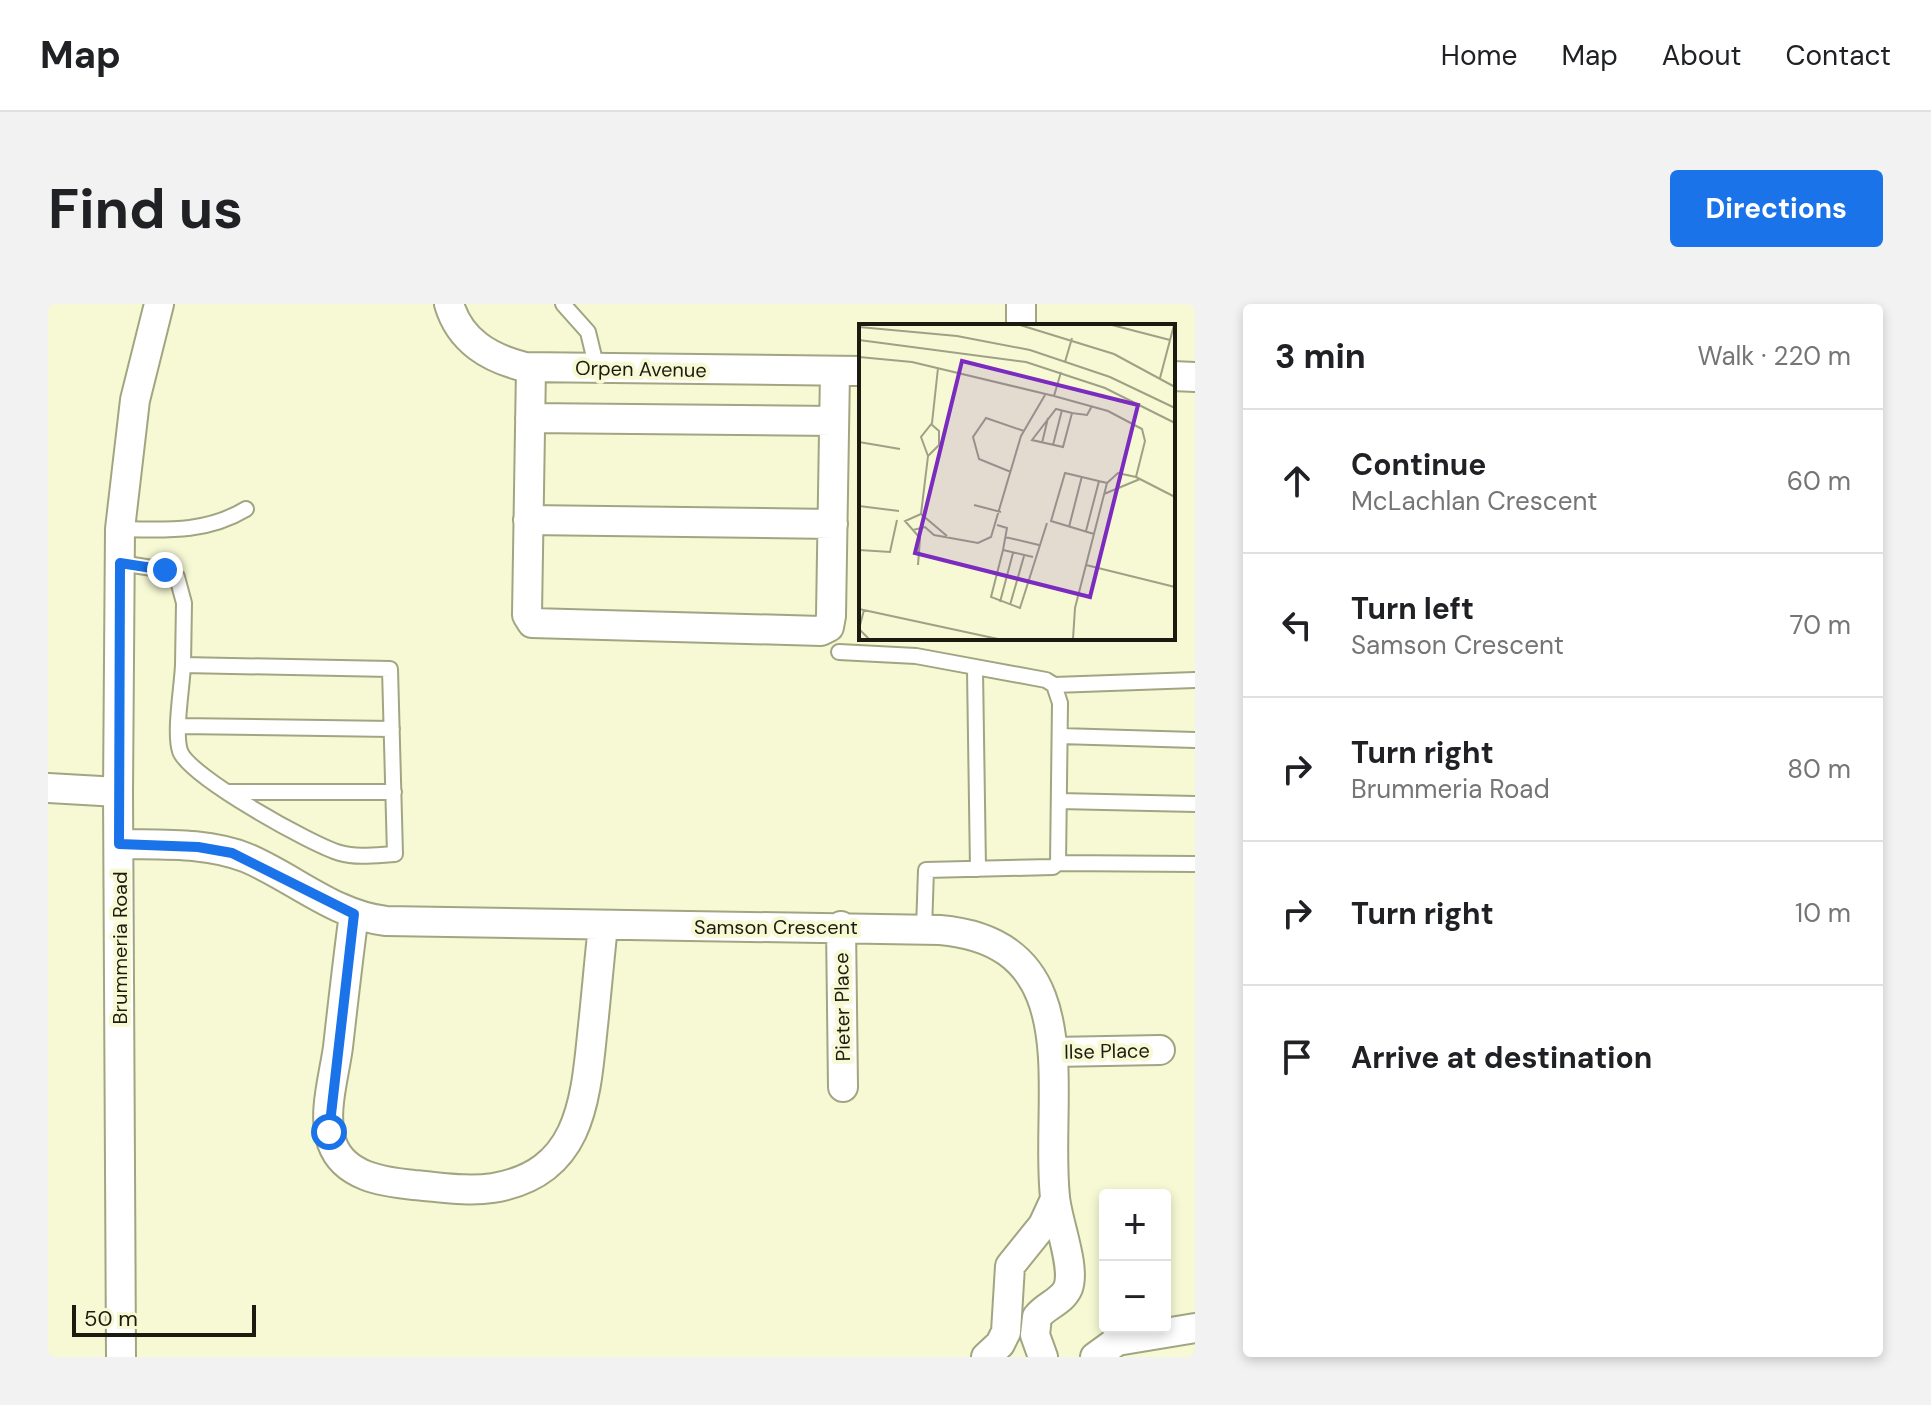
<!DOCTYPE html>
<html lang="en">
<head>
<meta charset="utf-8">
<style>
  :root { --surface:#fff; --page:#f2f2f2; --text:#202124; --muted:#757577; --line:#e0e0e0; --accent:#1a73e8 }
  body { margin:0; font-family:"DM Sans",sans-serif; background:var(--page); color:var(--text) }
  .controls { position:absolute; right:24px; bottom:24px; display:grid; overflow:hidden; border-radius:8px; box-shadow:0 4px 12px #0003 }
  .controls button { width:72px; height:72px; display:grid; place-items:center; padding:0; border:0; border-bottom:2px solid var(--line); background:var(--surface); color:var(--text); font:40px sans-serif }
  .scale { position:absolute; left:24px; bottom:20px; width:184px; box-sizing:border-box; padding-left:8px; border:4px solid #1b1c0f; border-top:0; font-size:22px; line-height:28px; white-space:nowrap; color:#1b1c0f; -webkit-text-stroke:6px #f6f9d4; paint-order:stroke }
  .stop { position:absolute; width:24px; height:24px; margin:-18px; border:6px solid #1a73e8; border-radius:50%; background:#fff }
  .stop.end { background:#1a73e8; border-color:#fff; box-shadow:0 2px 8px #0008 }
  .list { margin:0; padding:0; list-style:none }
  h2 { display:flex; justify-content:space-between; align-items:center; height:104px; margin:0; padding:0 32px; font-size:34px }
  h2 small { font-size:26px; font-weight:400; color:var(--muted) }
  .list li { display:grid; grid-template-columns:52px 1fr auto; gap:24px; align-items:center; box-sizing:border-box; height:144px; padding:0 32px; border-top:2px solid var(--line) }
  .list b { display:block; font-size:30px; white-space:nowrap }
  .list p { margin:0; font-size:26px; white-space:nowrap; color:var(--muted) }
  .list em { font-size:26px; font-style:normal; color:var(--muted) }
  .icon { flex:none; width:44px; height:44px; fill:none; stroke:currentColor; stroke-width:2; stroke-linecap:round; stroke-linejoin:round }
  .map { position:relative; flex:none; width:1147px; height:1053px; overflow:hidden; border-radius:8px }
  header { display:flex; align-items:center; gap:48px; box-sizing:border-box; height:112px; padding:0 40px; background:var(--surface); border-bottom:2px solid var(--line) }
  header strong { font-size:38px }
  nav { display:flex; gap:44px; margin-inline-start:auto; font-size:28px }
  .intro { display:flex; align-items:center; justify-content:space-between; box-sizing:border-box; height:192px; padding:0 48px }
  h1 { margin:0; font-size:56px }
  .button { padding:20px 36px; border-radius:8px; background:var(--accent); color:#fff; font-size:28px; font-weight:700 }
  main { display:flex; gap:48px; padding:0 48px }
  aside { flex:1; background:var(--surface); border-radius:8px; box-shadow:0 4px 12px #0003 }
  .map>svg:first-child { display:block }
</style>
</head>
<body>
<header>
<strong>Map</strong>
<nav><a>Home</a><a>Map</a><a>About</a><a>Contact</a></nav>
</header>
<div class="intro"><h1>Find us</h1><a class="button">Directions</a></div>
<main>
<div class="map">
<svg width="1147" height="1053" viewBox="0 0 1147 1053">
  <rect width="100%" height="100%" fill="#f6f9d4"/>
  <g fill="none" stroke-linecap="round" stroke-linejoin="round">
    <g stroke="#a2a582" stroke-width="18">
      <path id="lane" d="M515,0L540,28L549,65
        M72,225C118,226 158,229 198,205
        M72,259L117,266L129,273L136,299L135,361L342,365L347,550C329,551 309,554 292,549C264,541 140,472 132,447C126,428 134,384 135,361
        M791,348L868,352L998,376L1006,381L1147,376
        M927,366L930,565
        M132,422L344,425
        M1012,432L1147,436
        M180,488H346
        M1011,497L1147,500
        M1010,559L1147,560
        M876,625L878,566L1005,563L1010,559L1012,399L1006,381"/>
    </g>
    <g stroke="#a2a582" stroke-width="32">
      <path id="street" d="M401,0C412,37 441,54 477,63L813,67
        M973,0V22
        M483,64L479,311L484,319L773,327L781,323L783,312L787,67
        M1125,72L1147,73
        M482,114L786,117
        M480,216L785,220
        M0,484L70,488
        M71,540C114,541 159,538 199,554C246,574 286,611 338,617L892,626C1043,639 996,790 1007,893C1009,917 1028,963 1020,984C1014,998 998,1001 989,1013L987,1031L995,1053
        M306,610C300,654 295,699 290,743C286,773 274,810 284,839C296,873 336,878 366,881C392,883 419,888 445,884C530,870 537,802 544,731C548,695 551,658 555,622
        M793,622L795,783
        M1005,748L1112,746
        M73,1053L70,488L72,225L87,96L111,0
        M938,1053L952,1040L958,1028L962,962L995,921L1007,895
        M1047,1053L1069,1037L1147,1024"/>
    </g>
    <use href="#lane" stroke="#fff" stroke-width="14"/>
    <use href="#street" stroke="#fff" stroke-width="28"/>
  </g>
  <g fill="none" stroke-linecap="round" stroke-linejoin="round">
    <path stroke="#1a73e8" stroke-width="10" d="M117,266L72,259L71,540L150,543L184,549L306,610L281,828"/>
  </g>
  <g text-anchor="middle" dominant-baseline="central" stroke-width="8" stroke-linejoin="round" paint-order="stroke">
    <g font-size="20" fill="#1b1c0f" stroke="#f6f9d4">
      <text transform="translate(593 65) rotate(1)">Orpen Avenue</text>
      <text x="728" y="623">Samson Crescent</text>
      <text transform="translate(72 644) rotate(-90)">Brummeria Road</text>
      <text transform="translate(794 703) rotate(-91)">Pieter Place</text>
      <text transform="translate(1059 747) rotate(-1)">Ilse Place</text>
    </g>
  </g>
  <g transform="translate(811 20)">
    <rect width="316" height="316" fill="#f6f9d4"/>
    <path fill="none" stroke="#9ea185" stroke-width="2" d="M161,1L255,30L316,63M253,1L311,16M0,3L98,12L171,26L251,53L316,84M0,16L167,38L246,64L316,99M0,33L53,38L195,72L249,87L283,105L286,117L277,153L259,149L248,159L216,284L214,315M206,38L213,14M79,44L73,99L62,113L69,132L62,190L88,212M301,54L315,1M195,72L202,48M213,89L197,85L173,116L204,123L213,89L228,91L233,82M0,118L41,125M183,119L189,94M194,121L203,86M69,132L80,121V107L72,100M152,148L120,135L114,113L127,94L165,107M277,153L316,173M245,170L281,155M115,181L142,188M0,182L40,187M138,201L148,204L144,226L174,233M210,203L223,152M54,206L66,203L75,211L119,219L132,213L162,112L186,71M227,207L240,157M235,210L192,197L206,149L248,159M146,213L180,221M0,226L31,228L38,196M144,226L132,273L161,284L188,199M59,241L61,214L46,197L62,190M227,241L316,263M141,278L154,229M151,281L165,232M0,285L139,315M5,286L0,305L10,315"/>
    <path fill="#7b2cbf" fill-opacity="0.15" stroke="#7b2cbf" stroke-width="4" d="M103,37L279,81L231,273L56,229Z"/>
    <rect width="316" height="316" fill="none" stroke="#1b1c0f" stroke-width="4"/>
  </g>
</svg>
<div class="controls">
<button>+</button>
<button>−</button>
</div>
<div class="scale">50 m</div>
<div class="stop" style="left:281px;top:828px"></div>
<div class="stop end" style="left:117px;top:266px"></div>
</div>
<aside>
<h2>3 min<small>Walk · 220 m</small></h2>
<ul class="list">
<li><svg class="icon" aria-label="ahead" viewBox="0 0 24 24"><path d="M12 20V5M6 11l6-6 6 6"/></svg><div><b>Continue</b><p>McLachlan Crescent</p></div><em>60 m</em></li>
<li><svg class="icon" aria-label="left" viewBox="0 0 24 24"><path d="M17 20v-9H6M10 6l-5 5 5 5"/></svg><div><b>Turn left</b><p>Samson Crescent</p></div><em>70 m</em></li>
<li><svg class="icon" aria-label="right" viewBox="0 0 24 24"><path d="M7 20v-9h11M14 6l5 5-5 5"/></svg><div><b>Turn right</b><p>Brummeria Road</p></div><em>80 m</em></li>
<li><svg class="icon" aria-label="right" viewBox="0 0 24 24"><path d="M7 20v-9h11M14 6l5 5-5 5"/></svg><div><b>Turn right</b></div><em>10 m</em></li>
<li><svg class="icon" aria-label="arrive" viewBox="0 0 24 24"><path d="M6 21V4h12l-3 4 3 4H6"/></svg><div><b>Arrive at destination</b></div></li>
</ul>
</aside>
</main>
</body>
</html>
